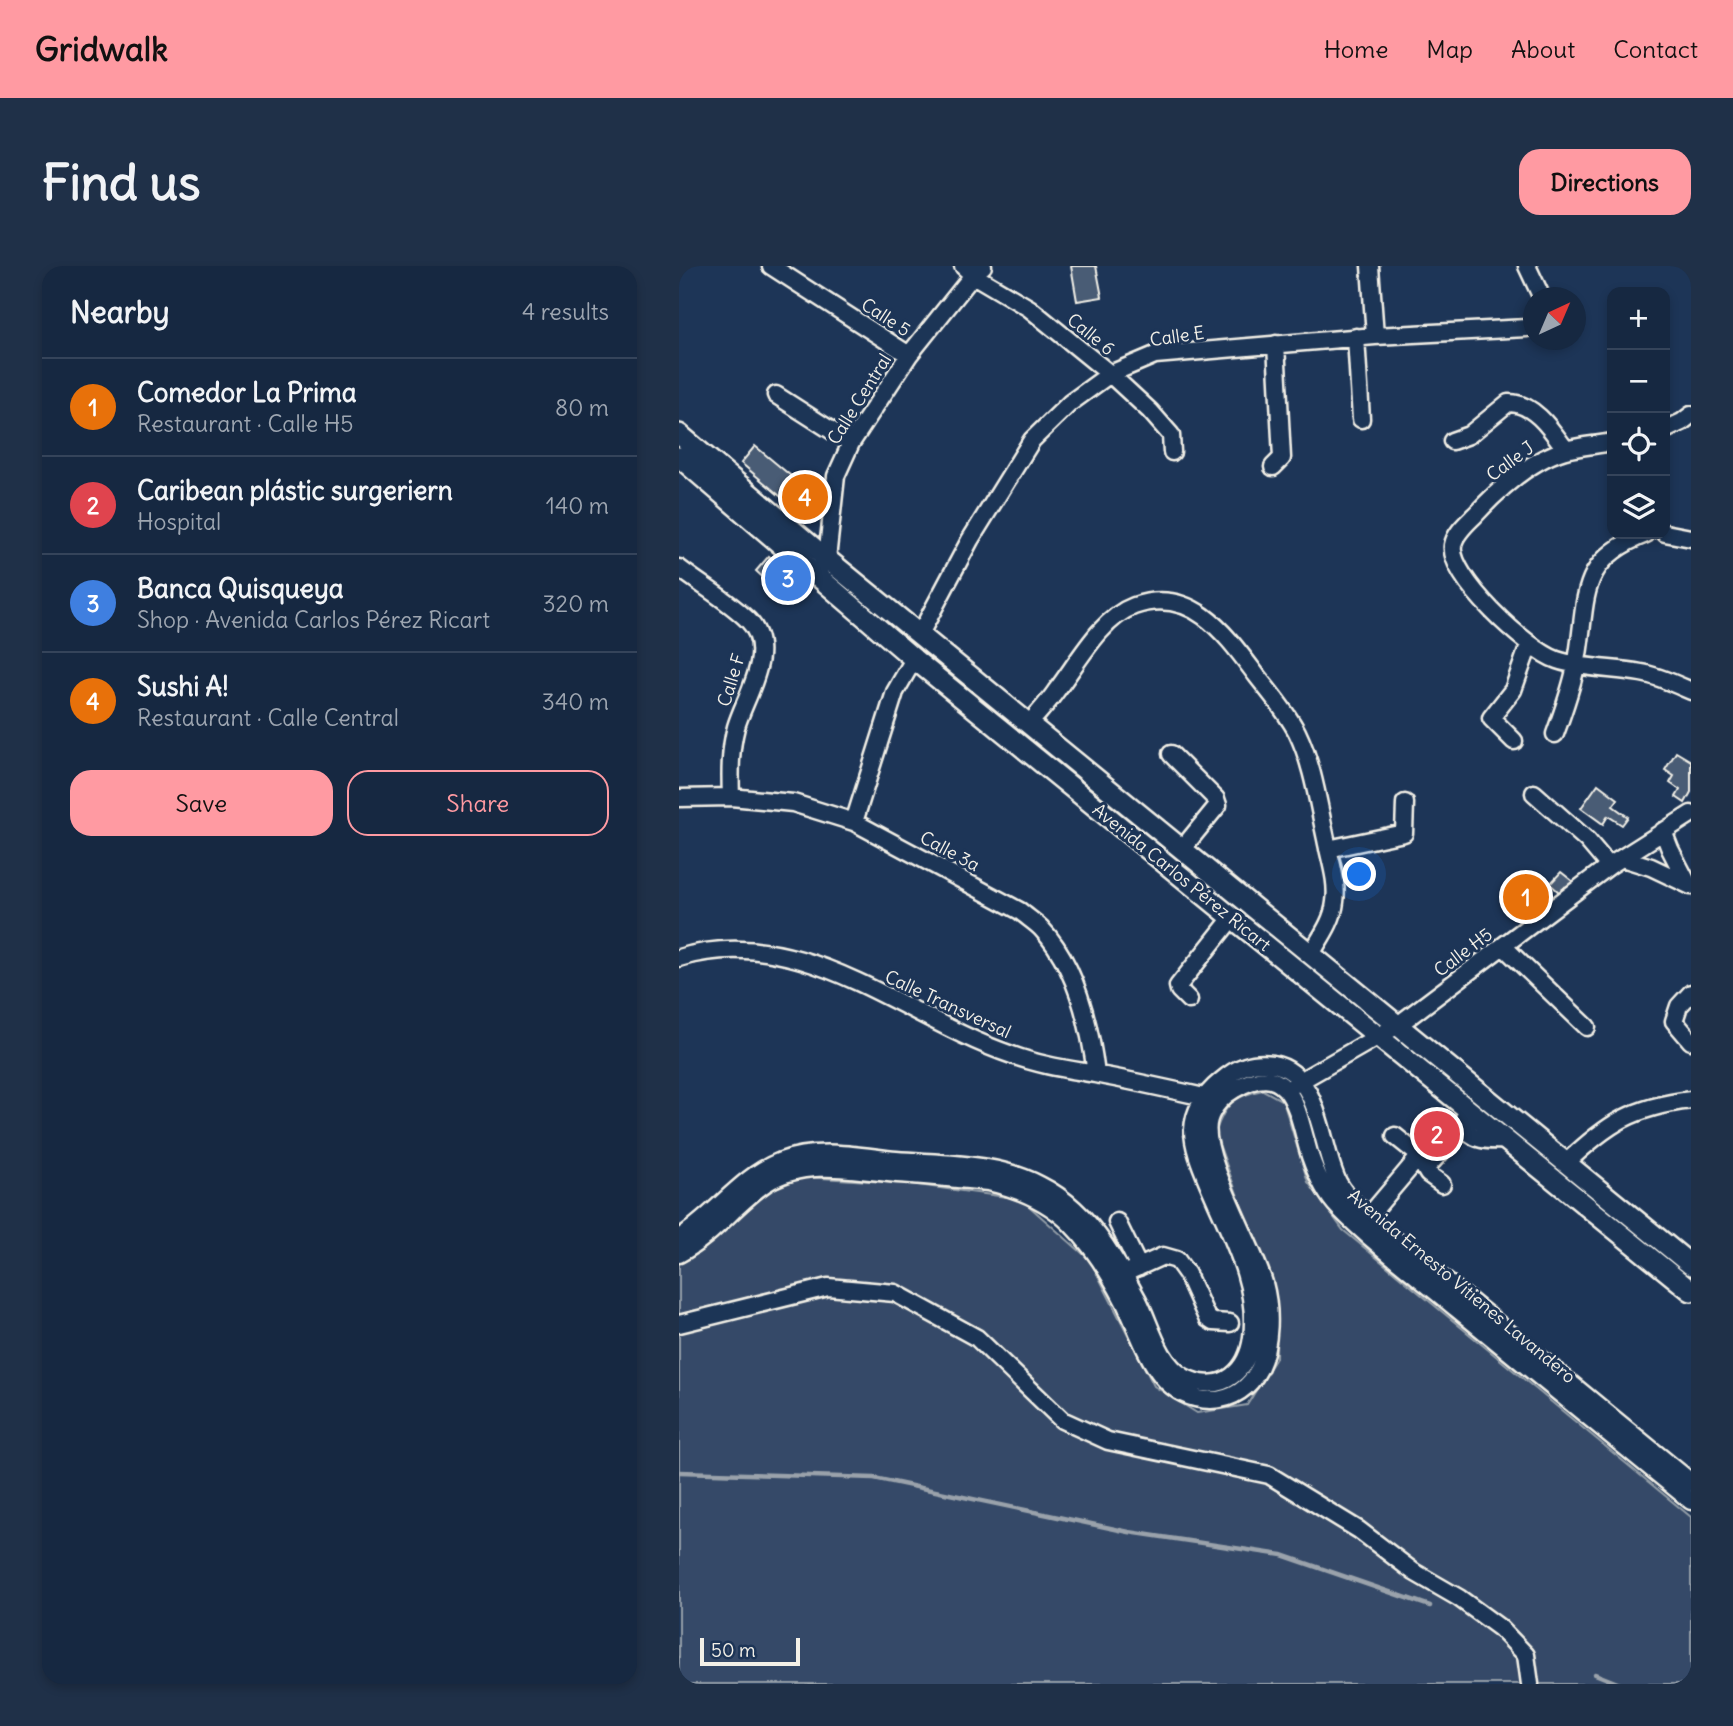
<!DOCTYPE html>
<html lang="en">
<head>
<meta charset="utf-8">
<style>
  :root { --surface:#162841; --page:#1f3048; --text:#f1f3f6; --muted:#9ea6b1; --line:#35445a; --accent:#ff9aa2 }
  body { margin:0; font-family:Delius,sans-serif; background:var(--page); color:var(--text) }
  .controls { position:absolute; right:21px; top:21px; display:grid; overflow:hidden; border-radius:14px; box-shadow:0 4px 10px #0003 }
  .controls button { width:63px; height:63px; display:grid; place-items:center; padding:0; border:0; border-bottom:2px solid var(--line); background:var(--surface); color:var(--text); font:35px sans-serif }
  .compass { position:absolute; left:844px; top:21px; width:63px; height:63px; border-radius:50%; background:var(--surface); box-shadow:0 4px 10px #0003; rotate:44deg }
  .scale { position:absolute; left:21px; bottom:18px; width:100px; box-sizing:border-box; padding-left:7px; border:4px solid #f4f1e8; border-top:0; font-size:19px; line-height:24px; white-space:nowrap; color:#f4f1e8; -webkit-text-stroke:5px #1d3557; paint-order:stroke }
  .you { position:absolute; left:681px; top:609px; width:24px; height:24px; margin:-18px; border:5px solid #fff; border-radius:50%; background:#1a73e8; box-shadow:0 0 0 10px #1a73e833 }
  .badge { display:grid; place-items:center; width:46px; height:46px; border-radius:50%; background:var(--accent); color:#fff; font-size:23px; font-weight:700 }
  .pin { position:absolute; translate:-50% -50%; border:4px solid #fff; box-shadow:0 2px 7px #0006 }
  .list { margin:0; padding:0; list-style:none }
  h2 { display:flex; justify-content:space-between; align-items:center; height:91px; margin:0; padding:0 28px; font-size:30px }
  h2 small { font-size:23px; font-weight:400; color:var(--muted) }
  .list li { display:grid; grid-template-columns:46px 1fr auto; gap:21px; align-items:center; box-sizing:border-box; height:98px; padding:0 28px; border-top:2px solid var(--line) }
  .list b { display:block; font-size:26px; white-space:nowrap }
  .list p { margin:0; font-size:23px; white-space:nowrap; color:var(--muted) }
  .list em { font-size:23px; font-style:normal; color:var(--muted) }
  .actions { display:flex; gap:14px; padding:21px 28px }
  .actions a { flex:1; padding:16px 0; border:2px solid var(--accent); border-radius:21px; text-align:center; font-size:24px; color:var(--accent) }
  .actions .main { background:var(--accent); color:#111 }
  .icon { flex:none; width:38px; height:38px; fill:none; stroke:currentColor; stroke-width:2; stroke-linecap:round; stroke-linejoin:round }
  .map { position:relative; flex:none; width:1012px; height:1418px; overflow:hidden; border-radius:21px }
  header { display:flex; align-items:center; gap:42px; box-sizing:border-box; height:98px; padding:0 35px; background:var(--accent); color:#111 }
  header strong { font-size:33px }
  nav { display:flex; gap:38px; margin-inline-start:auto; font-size:24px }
  .intro { display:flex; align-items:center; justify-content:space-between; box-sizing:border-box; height:168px; padding:0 42px }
  h1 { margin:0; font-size:49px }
  .button { padding:18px 32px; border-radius:21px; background:var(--accent); color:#111; font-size:24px; font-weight:700 }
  main { display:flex; gap:42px; padding:0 42px }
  aside { flex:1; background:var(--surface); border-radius:21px; box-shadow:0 4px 10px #0003 }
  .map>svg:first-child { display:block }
</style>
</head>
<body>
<header>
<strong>Gridwalk</strong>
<nav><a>Home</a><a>Map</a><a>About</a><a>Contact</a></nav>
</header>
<div class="intro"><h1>Find us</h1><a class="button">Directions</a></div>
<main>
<aside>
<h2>Nearby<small>4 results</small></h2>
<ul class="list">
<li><span class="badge" style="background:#e8710a">1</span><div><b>Comedor La Prima</b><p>Restaurant · Calle H5</p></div><em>80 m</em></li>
<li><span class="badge" style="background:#e0444e">2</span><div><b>Caribean plástic surgeriern</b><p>Hospital</p></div><em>140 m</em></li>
<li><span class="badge" style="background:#3f7fe0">3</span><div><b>Banca Quisqueya</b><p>Shop · Avenida Carlos Pérez Ricart</p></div><em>320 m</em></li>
<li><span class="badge" style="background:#e8710a">4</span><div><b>Sushi A!</b><p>Restaurant · Calle Central</p></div><em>340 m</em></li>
</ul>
<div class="actions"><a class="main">Save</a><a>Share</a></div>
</aside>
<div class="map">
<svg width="1012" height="1418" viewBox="0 0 1012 1418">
  <rect width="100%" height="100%" fill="#1d3557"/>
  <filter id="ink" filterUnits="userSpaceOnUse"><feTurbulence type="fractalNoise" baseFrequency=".0143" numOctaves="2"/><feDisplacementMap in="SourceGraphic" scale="14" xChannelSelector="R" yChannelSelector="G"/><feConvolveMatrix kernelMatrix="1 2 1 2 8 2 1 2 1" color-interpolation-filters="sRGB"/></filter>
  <g filter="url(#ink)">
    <path fill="#354a67" stroke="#949ea8" stroke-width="2" d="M584,824L604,835L629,916L664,964L1012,1251V1418H0V996L89,925L125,911L224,917L342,933L411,994L475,1120L518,1147L568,1139L597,1092L598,1038L536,867C546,839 553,830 584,824Z"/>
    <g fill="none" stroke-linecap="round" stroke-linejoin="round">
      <path stroke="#9aa2ab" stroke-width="4.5" d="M0,1206L195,1212L450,1266L603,1289L751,1340
        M916,1408L941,1418"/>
    </g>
    <path fill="#485b74" stroke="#f4f1e8" stroke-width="2" d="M392,0H417L423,31L398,35Z
      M76,180L135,229L120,246L62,197Z
      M90,290L118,314L104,330L77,305Z
      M997,486L1012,495V526L1006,537L997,531L1001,524L991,517L995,510L986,504Z
      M919,518L939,533L934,540L949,551L943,559L929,550L924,558L902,542Z
      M882,606L897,618L891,625L886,621L881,627L871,618Z
      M849,619L858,628L843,644L834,635Z
      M854,633L864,643L853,654L843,644Z"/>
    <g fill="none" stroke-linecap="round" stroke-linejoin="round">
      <g stroke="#f4f1e8" stroke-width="21">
        <path id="minor" d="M92,0L230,89
          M284,0L294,9L350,42L431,108L471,145L492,169L493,186
          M691,0L696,70
          M848,0L863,32
          M677,71L682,153
          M97,129L172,177
          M986,164L1003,156L1012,149
          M773,175L790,169L829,137C855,136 874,166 887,184
          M933,176C918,179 901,180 886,184C851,194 820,223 796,249C788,257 776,267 774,279C769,311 849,384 878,394C905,403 934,402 962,407C980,410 996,418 1012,425
          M594,201L603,192L597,78
          M986,267L1012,272
          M142,301L148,293L157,210L172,177L230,89L294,9L304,0
          M0,302C22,319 50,335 69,354C99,384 66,430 57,461C51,484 51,506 52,531
          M241,368L291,274L353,174L391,137L431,108L476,89L696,70L848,62L855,57
          M350,458C359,447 369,437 377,425C398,398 422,352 455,340C514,319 548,370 578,410C592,428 607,445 618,466C634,499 639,537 647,573C651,594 659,615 656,636C654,655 642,671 632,688
          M876,468C884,446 892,424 897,400C910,337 894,296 967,268
          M835,475L812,452L834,424L850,379
          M492,488L537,533L539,539L503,583
          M855,527L908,574L930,600
          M0,532L52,531L114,537L175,556L341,645C348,651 356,656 362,662C397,699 411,760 417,808
          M175,556L216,426L235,393
          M984,565L991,583L1009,618
          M649,583L725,567L726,537
          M943,592L972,601L1012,620
          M824,680L908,761
          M0,692C123,655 224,752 333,789C360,799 388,803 416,808C453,815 489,823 525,831
          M1012,727L1000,740L995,755L1012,775
          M510,734L500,724L499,720L553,652
          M616,818L719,759L930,600L1012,548
          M785,852C786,875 808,875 826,874
          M716,870L741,890
          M887,897C929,857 954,841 1012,834
          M763,918L749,908L746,903L786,860
          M690,950L767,859
          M438,956L460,1001
          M0,972C36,950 62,910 102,895C139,881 179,890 217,894C265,898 317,896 361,919C389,933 409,954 426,979C438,997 449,1015 459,1034C472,1059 479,1096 505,1111C520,1119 539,1121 553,1110C566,1100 571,1087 573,1071C580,1018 550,967 530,919C523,902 514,882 514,864C515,843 526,828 542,815C558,801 573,795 594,798C642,807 641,880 659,916C670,936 692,952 708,967L1012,1216
          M0,988C34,970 56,938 87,917C126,892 176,904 218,908C249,910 279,913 309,916C341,923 369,935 392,958C414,980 431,1008 445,1035C465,1075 477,1134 532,1134C554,1134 571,1121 580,1103C592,1078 592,1043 585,1017C574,979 519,886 530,853C534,840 545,829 556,823C615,789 619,852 631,890C638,910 646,928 660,942C696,979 739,1010 778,1043C856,1107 934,1171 1012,1235
          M444,1008L484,990L498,994L508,1008L528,1052L534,1056L551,1057
          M0,1058L149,1021L216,1027L298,1072L383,1154L429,1175L590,1209L680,1264L735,1306L780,1332L821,1362L847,1389L851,1418"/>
      </g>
      <g stroke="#f4f1e8" stroke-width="24">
        <path id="major" d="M0,168L148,293L1012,999
          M0,191L235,393L1012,1025"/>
      </g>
      <use href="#minor" stroke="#1d3557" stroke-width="16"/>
      <use href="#major" stroke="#1d3557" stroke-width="19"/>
    </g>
  </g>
  <g text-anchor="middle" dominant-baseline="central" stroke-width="6" stroke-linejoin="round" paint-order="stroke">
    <g font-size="18" fill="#f4f1e8" stroke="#1d3557">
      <text transform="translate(207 51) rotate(33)">Calle 5</text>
      <text transform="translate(412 68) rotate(39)">Calle 6</text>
      <text transform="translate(498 70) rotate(-8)">Calle E</text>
      <text transform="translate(180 133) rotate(-58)">Calle Central</text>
      <text transform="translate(831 195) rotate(-36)">Calle J</text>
      <text transform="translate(52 414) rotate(-73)">Calle F</text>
      <text transform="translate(271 585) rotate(28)">Calle 3a</text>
      <text transform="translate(503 611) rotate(39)">Avenida Carlos Pérez Ricart</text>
      <text transform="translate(784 686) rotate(-37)">Calle H5</text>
      <text transform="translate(269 738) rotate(25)">Calle Transversal</text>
      <text transform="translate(783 1020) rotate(40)">Avenida Ernesto Vitienes Lavandero</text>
    </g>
  </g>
</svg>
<div class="controls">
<button>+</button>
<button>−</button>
<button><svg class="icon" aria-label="locate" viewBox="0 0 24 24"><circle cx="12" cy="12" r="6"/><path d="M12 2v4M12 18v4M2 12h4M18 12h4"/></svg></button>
<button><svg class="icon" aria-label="layers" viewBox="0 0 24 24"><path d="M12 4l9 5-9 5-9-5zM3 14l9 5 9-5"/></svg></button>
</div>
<svg class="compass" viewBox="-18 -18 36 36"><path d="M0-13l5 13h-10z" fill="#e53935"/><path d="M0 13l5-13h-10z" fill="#9ea6b1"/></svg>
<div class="scale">50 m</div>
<div class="you"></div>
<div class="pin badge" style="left:847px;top:631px;background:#e8710a">1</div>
<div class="pin badge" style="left:758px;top:868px;background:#e0444e">2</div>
<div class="pin badge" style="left:109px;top:312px;background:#3f7fe0">3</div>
<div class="pin badge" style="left:126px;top:231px;background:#e8710a">4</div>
</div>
</main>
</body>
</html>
